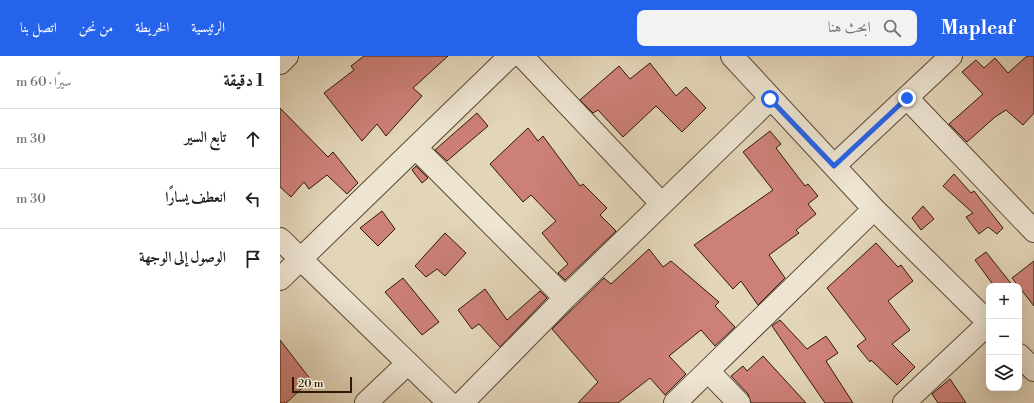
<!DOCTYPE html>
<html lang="ar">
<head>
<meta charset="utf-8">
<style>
  :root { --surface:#fff; --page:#f2f2f2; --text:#202124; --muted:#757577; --line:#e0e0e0; --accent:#2563eb }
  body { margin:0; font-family:"Libre Bodoni",Amiri,serif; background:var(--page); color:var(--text); direction:rtl }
  .controls { position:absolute; right:12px; bottom:12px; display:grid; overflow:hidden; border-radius:8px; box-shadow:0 4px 16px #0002 }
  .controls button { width:36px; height:36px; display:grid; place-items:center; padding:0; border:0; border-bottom:1px solid var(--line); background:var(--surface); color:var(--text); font:20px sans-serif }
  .scale { position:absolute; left:12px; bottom:10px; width:60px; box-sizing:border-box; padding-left:4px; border:2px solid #2e1906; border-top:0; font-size:11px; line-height:14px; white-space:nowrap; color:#2e1906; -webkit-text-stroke:3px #ede4d2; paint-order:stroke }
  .stop { position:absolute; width:12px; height:12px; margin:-9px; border:3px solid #2563eb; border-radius:50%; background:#fff }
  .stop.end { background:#2563eb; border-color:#fff; box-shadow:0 1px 4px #0008 }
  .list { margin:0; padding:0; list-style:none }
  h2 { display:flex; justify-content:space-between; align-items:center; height:52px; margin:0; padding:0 16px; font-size:17px }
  h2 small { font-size:13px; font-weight:400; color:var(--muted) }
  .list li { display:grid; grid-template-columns:26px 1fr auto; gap:12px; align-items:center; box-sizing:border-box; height:60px; padding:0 16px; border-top:1px solid var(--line) }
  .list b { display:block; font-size:15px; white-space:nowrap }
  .list em { font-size:13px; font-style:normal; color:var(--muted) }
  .icon { flex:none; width:22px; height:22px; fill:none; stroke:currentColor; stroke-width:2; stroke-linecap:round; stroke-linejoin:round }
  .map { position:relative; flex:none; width:754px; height:347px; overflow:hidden; direction:ltr }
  header { display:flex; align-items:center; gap:24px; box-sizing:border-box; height:56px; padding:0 20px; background:var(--accent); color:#fff }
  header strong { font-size:19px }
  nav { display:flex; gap:22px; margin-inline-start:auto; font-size:14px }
  .search { width:280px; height:36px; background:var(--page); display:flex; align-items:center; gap:10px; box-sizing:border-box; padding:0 14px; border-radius:8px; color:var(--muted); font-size:15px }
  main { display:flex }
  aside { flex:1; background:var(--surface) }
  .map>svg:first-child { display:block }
</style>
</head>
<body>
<header>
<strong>Mapleaf</strong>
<div class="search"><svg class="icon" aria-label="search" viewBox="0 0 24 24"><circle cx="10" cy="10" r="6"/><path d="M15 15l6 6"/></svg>ابحث هنا</div>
<nav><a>الرئيسية</a><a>الخريطة</a><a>من نحن</a><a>اتصل بنا</a></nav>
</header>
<main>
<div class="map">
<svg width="754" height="347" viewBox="0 0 754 347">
  <rect width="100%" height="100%" fill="#e3d5b9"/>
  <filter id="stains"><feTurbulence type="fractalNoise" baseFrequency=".005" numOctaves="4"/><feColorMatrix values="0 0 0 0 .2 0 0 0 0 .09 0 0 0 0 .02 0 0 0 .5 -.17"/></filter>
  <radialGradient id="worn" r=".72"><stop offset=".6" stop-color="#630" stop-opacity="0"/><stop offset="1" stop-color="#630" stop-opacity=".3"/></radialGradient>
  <path fill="#cd8079" stroke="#2e1906" d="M84,0H168L133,32L142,40L106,80L97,68L82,85L44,37L74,14L71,10Z
    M747,0H754V57L743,69L726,54L715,61L687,86L669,68L703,38L682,16L696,4L704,12L715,2L728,17Z
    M370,7L396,40L406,31L426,52L402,76L376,50L343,81L318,54L313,57L300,44L339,10L350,23Z
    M0,52L48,101L53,96L78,127L67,138L47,119L29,133L24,126L11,141L0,131Z
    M197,57L208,70L167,105L155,94Z
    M248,72L258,85L263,80L300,130L303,128L327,152L320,159L336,175L285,224L278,217L288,208L262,177L276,165L251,139L243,146L210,108Z
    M490,75L501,88L496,92L525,130L528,128L538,140L528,148L536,158L516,174L519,177L489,199L505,222L478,249L461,225L453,233L414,189L493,134L463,96Z
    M136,110L148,122L142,127L132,114Z
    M674,118L691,137L694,135L723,172L717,178L708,171L699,178L686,161L693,157L663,130Z
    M643,150L654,163L641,174L632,162Z
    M102,155L115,173L98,190L80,172Z
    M165,177L186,197L165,220L157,213L146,221L135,210Z
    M596,187L618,211L621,209L633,225L608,245L630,274L612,288L635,311L617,329L591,304L590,306L577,290L586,283L547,232Z
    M369,193L383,211L391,205L439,246L435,250L455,271L435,290L421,274L389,300L406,318L385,339L370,322L338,347H298L318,326L272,273L324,222L331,228Z
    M706,196L733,230H714L695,204Z
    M754,205V250L732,222Z
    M123,222L159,266L142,279L105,236Z
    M205,233L227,264L260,235L267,242L220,291L199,268L192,273L178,254Z
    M500,264L527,293L546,280L558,297L546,305L573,347H545L492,270Z
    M0,284L31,324L6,347H0Z
    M483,300L526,347H471L468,338L451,320L463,310L467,315Z
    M670,323L686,347H658L652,338Z"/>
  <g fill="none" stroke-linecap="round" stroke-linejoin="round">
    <g stroke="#5b4833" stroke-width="24">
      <path id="minor" d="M242,0L381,147
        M452,0L594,153L709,267
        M0,7L7,0
        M627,42L754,175
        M136,92L285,242
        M554,110L671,0
        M0,183L169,347
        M0,223L230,0
        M739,299L754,314
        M428,315L459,347
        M86,347L128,307
        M182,347L285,242L490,43
        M395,347L594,153
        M624,347L709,267"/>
    </g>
    <use href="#minor" stroke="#ede4d2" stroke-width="22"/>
  </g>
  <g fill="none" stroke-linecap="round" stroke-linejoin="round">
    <path stroke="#2563eb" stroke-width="5" d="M490,43L554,110L627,42"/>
  </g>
  <rect width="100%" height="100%" filter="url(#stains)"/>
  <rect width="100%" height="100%" fill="url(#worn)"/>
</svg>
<div class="controls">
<button>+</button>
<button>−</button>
<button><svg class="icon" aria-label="layers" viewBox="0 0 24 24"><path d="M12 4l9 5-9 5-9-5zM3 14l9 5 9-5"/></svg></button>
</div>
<div class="scale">20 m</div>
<div class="stop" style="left:490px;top:43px"></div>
<div class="stop end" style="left:627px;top:42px"></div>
</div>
<aside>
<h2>1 دقيقة<small>سيرًا · 60 m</small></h2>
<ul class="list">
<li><svg class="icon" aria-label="ahead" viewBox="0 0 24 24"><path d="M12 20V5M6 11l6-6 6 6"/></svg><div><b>تابع السير</b></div><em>30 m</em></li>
<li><svg class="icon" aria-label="left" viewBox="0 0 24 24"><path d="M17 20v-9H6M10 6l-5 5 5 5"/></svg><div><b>انعطف يسارًا</b></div><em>30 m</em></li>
<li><svg class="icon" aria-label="arrive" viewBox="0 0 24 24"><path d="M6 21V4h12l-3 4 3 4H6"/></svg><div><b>الوصول إلى الوجهة</b></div></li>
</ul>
</aside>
</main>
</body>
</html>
